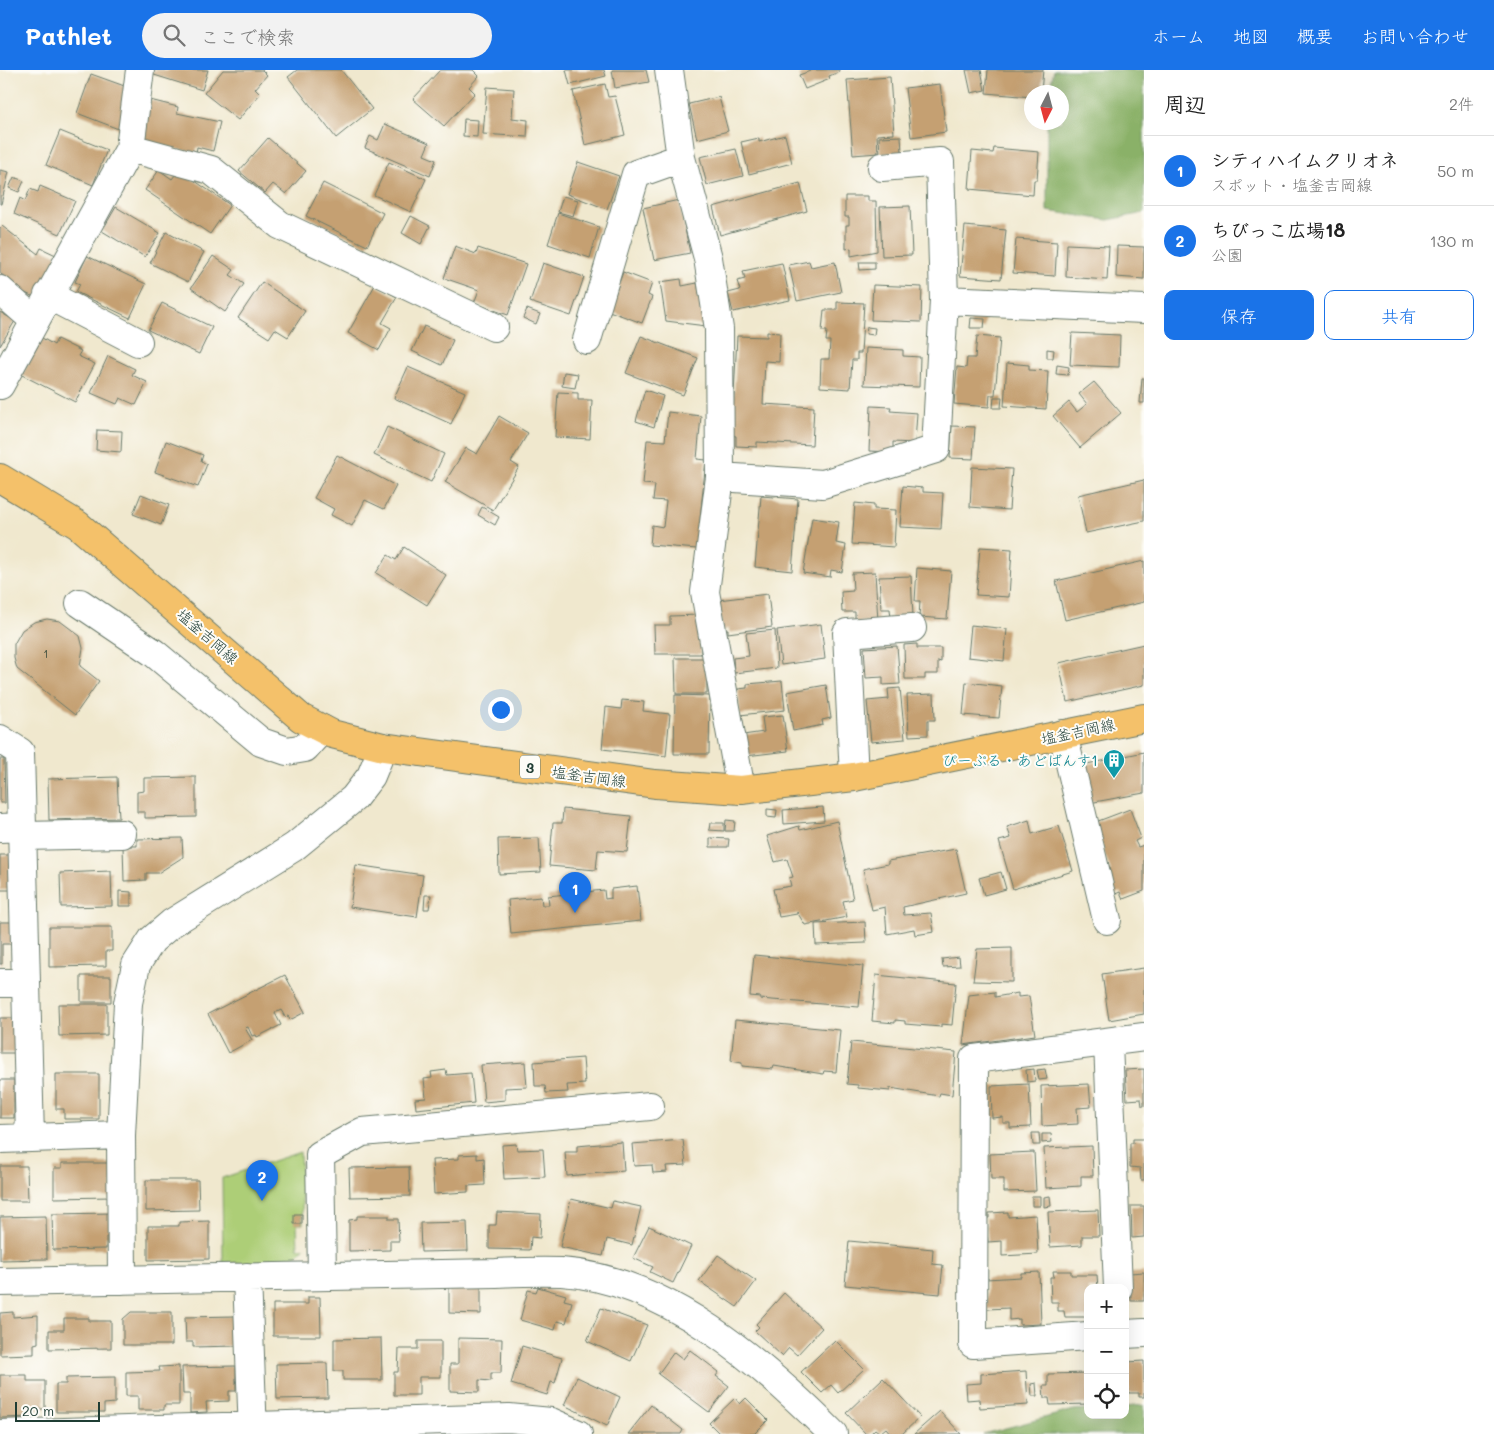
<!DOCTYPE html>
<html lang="ja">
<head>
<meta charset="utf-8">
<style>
  :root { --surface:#fff; --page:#f2f2f2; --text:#222; --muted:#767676; --line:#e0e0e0; --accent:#1a73e8 }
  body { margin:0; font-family:Mali,"Klee One",sans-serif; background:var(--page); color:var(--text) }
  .controls { position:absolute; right:15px; bottom:15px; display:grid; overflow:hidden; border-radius:10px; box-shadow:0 5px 20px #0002 }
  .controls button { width:45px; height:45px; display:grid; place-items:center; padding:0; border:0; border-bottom:1px solid var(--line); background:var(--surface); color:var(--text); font:25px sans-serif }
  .compass { position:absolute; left:1024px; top:15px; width:45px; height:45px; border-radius:50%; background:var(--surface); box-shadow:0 5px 20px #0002; rotate:186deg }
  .scale { position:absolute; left:15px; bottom:12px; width:85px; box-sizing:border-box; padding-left:5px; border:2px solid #1f3d34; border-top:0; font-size:14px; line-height:18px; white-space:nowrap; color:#1f3d34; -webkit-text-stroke:4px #fdfcf7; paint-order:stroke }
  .you { position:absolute; left:500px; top:639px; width:18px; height:18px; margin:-12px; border:4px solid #fff; border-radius:50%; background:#1a73e8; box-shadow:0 0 0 8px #1a73e833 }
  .badge { display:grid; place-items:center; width:32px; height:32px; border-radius:50%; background:var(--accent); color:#fff; font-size:16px; font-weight:700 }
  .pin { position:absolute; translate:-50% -41px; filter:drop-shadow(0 1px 2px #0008) }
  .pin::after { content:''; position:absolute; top:26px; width:18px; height:15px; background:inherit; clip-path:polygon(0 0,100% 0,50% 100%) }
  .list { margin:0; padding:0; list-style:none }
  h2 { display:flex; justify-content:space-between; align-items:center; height:65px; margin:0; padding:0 20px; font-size:21px }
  h2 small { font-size:16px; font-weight:400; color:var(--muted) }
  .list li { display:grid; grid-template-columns:32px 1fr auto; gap:15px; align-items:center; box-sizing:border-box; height:70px; padding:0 20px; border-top:1px solid var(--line) }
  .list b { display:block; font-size:19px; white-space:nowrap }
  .list p { margin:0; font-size:16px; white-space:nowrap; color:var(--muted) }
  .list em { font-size:16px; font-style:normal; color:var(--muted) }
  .actions { display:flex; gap:10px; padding:15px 20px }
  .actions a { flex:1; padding:11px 0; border:1px solid var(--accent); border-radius:10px; text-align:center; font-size:18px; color:var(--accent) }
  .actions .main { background:var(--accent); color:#fff }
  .icon { flex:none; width:28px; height:28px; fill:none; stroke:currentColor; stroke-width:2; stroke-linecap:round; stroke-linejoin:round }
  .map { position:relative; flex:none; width:1144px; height:1364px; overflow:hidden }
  header { display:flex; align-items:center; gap:30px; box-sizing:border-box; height:70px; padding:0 25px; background:var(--accent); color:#fff }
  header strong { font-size:24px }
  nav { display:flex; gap:28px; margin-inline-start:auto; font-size:18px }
  .search { width:350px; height:45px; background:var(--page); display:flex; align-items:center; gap:12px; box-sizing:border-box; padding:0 18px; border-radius:28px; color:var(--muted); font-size:19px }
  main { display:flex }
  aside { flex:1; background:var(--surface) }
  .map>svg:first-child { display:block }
</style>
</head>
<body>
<header>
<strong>Pathlet</strong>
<div class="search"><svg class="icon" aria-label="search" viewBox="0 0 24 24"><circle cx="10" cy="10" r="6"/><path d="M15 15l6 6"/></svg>ここで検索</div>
<nav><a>ホーム</a><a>地図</a><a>概要</a><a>お問い合わせ</a></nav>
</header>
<main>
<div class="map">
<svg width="1144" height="1364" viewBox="0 0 1144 1364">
  <rect width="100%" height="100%" fill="#fdfcf7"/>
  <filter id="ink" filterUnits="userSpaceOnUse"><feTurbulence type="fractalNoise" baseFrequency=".02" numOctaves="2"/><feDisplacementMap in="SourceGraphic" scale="10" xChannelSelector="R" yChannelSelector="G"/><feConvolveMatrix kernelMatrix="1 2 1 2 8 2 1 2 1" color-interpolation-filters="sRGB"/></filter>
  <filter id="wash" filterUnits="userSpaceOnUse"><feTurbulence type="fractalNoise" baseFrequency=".0096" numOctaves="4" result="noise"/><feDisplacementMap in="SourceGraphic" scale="20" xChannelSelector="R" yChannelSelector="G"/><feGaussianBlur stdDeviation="1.12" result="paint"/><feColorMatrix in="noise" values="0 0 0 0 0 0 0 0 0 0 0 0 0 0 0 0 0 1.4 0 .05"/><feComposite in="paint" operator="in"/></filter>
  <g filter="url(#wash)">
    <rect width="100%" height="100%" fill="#f0e8ce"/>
    <path fill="#adce77" stroke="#668656" d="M300,1082L303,1154H297L298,1178H305L288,1192L223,1193L222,1108Z"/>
    <path fill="#8ab168" stroke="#54774e" d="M1054,0H1144V143L1108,150L1047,141V53L1062,52V22H1049Z
      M1144,1335V1364H983L1074,1340L1088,1339V1345H1125V1337Z"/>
    <g id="blocks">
      <path fill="#c5a072" d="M152,0H208L202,20L151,4Z
        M223,0H262L267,5L255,19L260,24L238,50L204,23Z
        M297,0H341L372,39L336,68L288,7Z
        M440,0H473L479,6L469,17L475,23L444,56L413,29Z
        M566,0H604L606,6L570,15Z
        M612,0H646L649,12L615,18Z
        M813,0H839V2L829,6L830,9L805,19L799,5Z
        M966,0H981L985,20L971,23Z
        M988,0H1043L1041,22H1032V27L986,23Z
        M91,4L130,18L121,60L77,43Z
        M890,7L894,64L877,65L878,83L853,85L847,10Z
        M605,14L608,27L615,26L625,65L585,75L573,21Z
        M940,14L946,62L911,67L905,18Z
        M487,17L514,19L512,48L528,50L527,67L483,64Z
        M719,27L728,61L697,69L689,34Z
        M150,30L178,37L177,43L220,52L213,81L197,77L196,83L141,72Z
        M464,49L478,50L477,67L463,66Z
        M385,54L429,73L424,85L436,90L430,106L365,78L370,66L378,70Z
        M60,61L107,80L93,115L46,95Z
        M785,65L792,93L749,104L741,72L759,68V72Z
        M901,66L902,82L880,84L879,67Z
        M268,68L306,101L286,124L273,114L265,123L239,101Z
        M994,78L1039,82L1037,110H1034L1033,125L969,119L972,81L993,83Z
        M736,79L743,106L707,115L700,87Z
        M389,92L426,109L411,142L374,125Z
        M578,92L619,106L607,139L567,124Z
        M0,100L9,102L1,134H0Z
        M159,100L172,109L179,100L230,135L210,164L145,120Z
        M14,107L24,111L19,122L9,118Z
        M323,113L383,143L367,176L306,146Z
        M800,113L807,141L720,165L713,137Z
        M40,116L75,131L60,164L14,144L20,128L25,131L30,119L38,122Z
        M563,126L578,130L573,146L558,142Z
        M845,126H868V131H876L877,181L851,186V178L846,179V155H849V147H845Z
        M679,130L690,183L654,190L643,138Z
        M910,136L912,185L882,186L880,137Z
        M116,137L160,163L145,187L102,161Z
        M558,143L599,157L590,188L548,174Z
        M411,146L430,156L421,174L402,163Z
        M2,156L38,184L41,178L58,186L36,228L21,221L0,203V158Z
        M965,156L1006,160L1001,209L960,206Z
        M166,162L204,182L188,212L150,193Z
        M1016,169L1057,172L1055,206L1013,203Z
        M1067,174L1109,176L1107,210L1066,207Z
        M455,176L476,184L478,178L526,194L508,245L474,233L479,220L444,208Z
        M1117,176L1144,177V209L1116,207Z
        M87,186L146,214L130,248L76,222L80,214L75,212Z
        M213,186L234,200L230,205L244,214L225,242L191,218Z
        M809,191L811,197L835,192L841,222L797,231L789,195Z
        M859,192H875V199L860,200Z
        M543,193L584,207L571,246L530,232Z
        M782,193L790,230L733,242L728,223L740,220L737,211L745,209L743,201Z
        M623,202L652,213L648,225L652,227L642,253L609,241Z
        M681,209L682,216L697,213L706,256L666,251L660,212Z
        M262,212L305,241L288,267L275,259L269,268L238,248Z
        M375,215L397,227L382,253L391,258L379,280L348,263Z
        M873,215L922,217L921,252L871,250Z
        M837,232L864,233L861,283H857V290H852L850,319L820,317L821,289H829L830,271H826L827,261H822L824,240H837Z
        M162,233L212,257L199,284L148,260Z
        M527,239L540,244L536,254L523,248Z
        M0,242L15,251L0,276Z
        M971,248L985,249L984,258H970Z
        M424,256L453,270L442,295L412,281Z
        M867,257L875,258L874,265L866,264Z
        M767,262L780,263L779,292L765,291L763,334L814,337L812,375L757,372V377L736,376V366L732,365L737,266L767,267Z
        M1072,263L1120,265L1119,297L1070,295Z
        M641,266L698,288L683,325L626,303Z
        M977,266L1000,268L995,325H990L989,337L954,334L957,297L966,298L967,288H975Z
        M42,268L54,275L57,269L81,281L78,286L95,294L75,332L22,305Z
        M866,278L903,280V286L920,287L919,317L864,315Z
        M1047,279L1054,280L1053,288H1047Z
        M108,286L135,299L132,305L147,312L136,335L120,328L117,334L91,323Z
        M1007,293L1029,295V300L1048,301L1046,339L1004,336Z
        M1057,295L1069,297L1068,305L1056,304Z
        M408,297L465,322L451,354L394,328Z
        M564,302L578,304L575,318L562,316Z
        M1142,308H1144V333H1140Z
        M1094,312L1121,343L1080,378L1053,346L1069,332L1077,342L1087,334L1079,324Z
        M645,320L663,326L654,357L636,351Z
        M558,322L578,323V330H592L590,369L555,367Z
        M994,327H1002L1001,338H993Z
        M871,336L891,337L890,341L917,343L915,373L893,372V382L869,381Z
        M668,342L701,346L697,389L706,390L697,479L650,475L652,455L663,457L666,431L653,430L655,415L643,414L647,370L665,371Z
        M499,346L528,363L511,392L519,397L493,440L445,412L466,378L477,384Z
        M952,356L975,357L973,389L950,388Z
        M387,357L444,384L431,412L374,385Z
        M97,360L122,361L121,382L96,380Z
        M166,371L203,385L201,391L207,394L198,417L155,402Z
        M337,385L396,416L384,439L365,430L352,456L331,445L334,439L314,428Z
        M972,397L1012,399L1009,440L970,437Z
        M1144,410V451L1086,463L1078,425Z
        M903,416L923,418V422L943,423L941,459L900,457Z
        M141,424L169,435L161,455L133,444Z
        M761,426L798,429L792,501L755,497Z
        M855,433L874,435V439L896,440L894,477L852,474Z
        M482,437L499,447L495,455L478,445Z
        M812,448L839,452L836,473L846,475L842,502L831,500L830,507L803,503Z
        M404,477L446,505L427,535L376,503L388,485L396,490Z
        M980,477L1012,479L1009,527L976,525Z
        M1144,491V532L1065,550L1056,511Z
        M917,498L951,501L947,549L919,547L920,531H915Z
        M875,502L878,551L855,553V542H842L841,522L853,521L852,503Z
        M911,506L913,547L891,548L890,539H881L879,507Z
        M768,524L772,557L728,563V559L722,560L718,530Z
        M700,545L701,584H655L654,555H670V546Z
        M47,549L60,551L80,566L83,578L80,596L99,611L75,645L17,599L14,588V574L22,560L34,552Z
        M821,554L825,589L781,595L777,560Z
        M971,555L1007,559L1004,591L968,587Z
        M775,560L777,598L734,603L733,588L749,586L746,563Z
        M917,574V578H941V592L938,591V604H925V609H905L904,575Z
        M1144,574V615L1067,632L1059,593Z
        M897,576L900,614L883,615V607L866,608L864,578Z
        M675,588H707V624H676Z
        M782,611L785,640L740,645L738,619L747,618V614Z
        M966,612L1002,616L999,648L963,645Z
        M826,615L831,648L822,650L823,655L793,661L787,622Z
        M900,618L905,669L871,672L867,631L889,629L888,619Z
        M934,624L935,650H928V665L909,666L907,625Z
        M675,625L710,626L709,684H674Z
        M622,630L644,632L643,641L670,644L666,686L602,679L606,637L621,639Z
        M783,645L788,681L746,686L743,665L764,662L762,647Z
        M1144,682V723L1089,733L1082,695Z
        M0,689H4L5,733H0Z
        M117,707L119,748L49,750L48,709Z
        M196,707V747L145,748V742H137V722L144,721V708Z
        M823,737L824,751L784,754L783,740Z
        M563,739L631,746L627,782L598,780L596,800L549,796L553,753H562Z
        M767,739L777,740L776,748L767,747Z
        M1130,739L1141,768L1135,771L1138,777L1144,775V821L1123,829L1120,822L1113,825L1105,803L1111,801L1093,753Z
        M726,750L735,751L734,761H725Z
        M1029,750L1032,764L1059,756L1073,801L1013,819L999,771L1011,768L1007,757Z
        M837,751L853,829L843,831L847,847L805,855L797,842V844L779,847L773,819L791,816L789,808L793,807L787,789L775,792L767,766L799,756L800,760Z
        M710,753H724V761L709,760Z
        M182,768L183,787L158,803H146V810L124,811L123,776H137V769Z
        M539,768L541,802L499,804L498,769Z
        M710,768L729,769L728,777H710Z
        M956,779L966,823L903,837L904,845L931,843L934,862L915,865L914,859L887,864L885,837L872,840L863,799L888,794V791Z
        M0,785H11V820H0Z
        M356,795L423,805L417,847L350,837Z
        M111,801L112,836L61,837L60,803Z
        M1001,802L1006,819L984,825L979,808Z
        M637,816L641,851L511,864L508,830L541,827L542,835H549L548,826L604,820L605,829L611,828V819Z
        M119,821L131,822V836H119Z
        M425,825H431L429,839H424Z
        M0,852H11V874H2V894H0Z
        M865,852L866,873L816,875L815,854Z
        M49,857H112V881H106V896L49,897Z
        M1012,878V912L973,911L977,879Z
        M754,885L863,896L859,937L760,929V927L750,926Z
        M959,887L960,896L943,897L942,889Z
        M1144,898V944L1109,950L1102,904Z
        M285,905L305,942L290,950L288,946L285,947L281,940L275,943L281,955L257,967L256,965L252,966L248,957L245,958L252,970L228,983L208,944Z
        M876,905L956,913L952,955L941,954V957L905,954V951L895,950V953L872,951Z
        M81,906H111V932H81Z
        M995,922V927L1018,923V927L1029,926L1035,965L963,975L969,925Z
        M58,934H107V965L59,966Z
        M0,948H15V983H0Z
        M735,950L840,960L836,1002L824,1001L823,1004L774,996L773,999L742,996V993L731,991Z
        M851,972L956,982L952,1025L940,1023L939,1026L890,1018V1021L858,1018V1015L847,1014Z
        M583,988L585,1014L567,1015L568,1022L546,1023L545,1016H535L534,992Z
        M525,992L527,1017L505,1018V1030L484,1032L481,995Z
        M1034,999L1035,1011L1027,1012L1026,1000Z
        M1045,999L1047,1009L1039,1010L1037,1000Z
        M1144,999V1036H1142L1141,1029L1127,1030L1125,1000Z
        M446,1000L447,1005L471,1003L474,1033L416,1039L415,1029L426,1028L424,1009L432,1008L431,1002Z
        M56,1004H99V1049H64V1039H56Z
        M0,1010H14V1048H0Z
        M1029,1014L1031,1057L1010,1058V1053H1003V1047L992,1048L991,1016Z
        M1089,1014L1091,1037L1077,1038L1078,1054L1042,1056L1041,1016Z
        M1032,1063H1039L1040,1075H1033Z
        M1042,1064H1051L1052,1072L1042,1073Z
        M1133,1069H1144V1110H1141L1140,1098L1130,1097V1073H1133Z
        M683,1070L686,1095L666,1096L667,1102L653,1103L652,1095L634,1096L632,1074Z
        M622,1072L624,1101L567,1106L565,1082H577V1076Z
        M516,1074L517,1080L543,1079L545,1107L504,1109L502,1075Z
        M1092,1076L1093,1106H1081V1116L1046,1118L1044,1078Z
        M1034,1082L1036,1121L1004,1122V1109H991L990,1084Z
        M477,1084V1089L484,1088L485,1115L468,1116V1122L434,1124L432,1090L459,1089V1085Z
        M62,1093H112V1127L54,1128V1098H62Z
        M0,1096H27L28,1131H0Z
        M409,1097L410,1126L350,1127L349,1098Z
        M146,1110H198L199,1140L146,1141Z
        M1032,1126H1040V1136H1032Z
        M1050,1126L1051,1136L1044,1137V1127Z
        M571,1129L611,1138L613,1131L641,1137L632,1175L607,1169L603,1186L560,1177Z
        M1131,1136H1144V1167L1132,1168Z
        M1098,1140L1099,1166H1082V1175L1050,1177L1048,1142Z
        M497,1142L541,1144L540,1168L531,1167L530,1180L489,1179V1155H496Z
        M1008,1142V1147L1036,1145L1038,1184L1002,1186V1171L988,1172L986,1148H989V1143Z
        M113,1143L114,1167H106V1179L53,1180L52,1144Z
        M294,1144H302V1154H294Z
        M46,1146L47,1189L0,1190V1147Z
        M357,1146H389V1149H398L399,1171H390V1180L349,1181V1150L357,1149Z
        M209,1151V1189L148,1190V1156H179V1152Z
        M467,1152L468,1181L421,1182L420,1153Z
        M649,1156L691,1176L673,1213L650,1202L653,1197L633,1188Z
        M849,1171L933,1179L932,1194L943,1195L940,1224L845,1215Z
        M718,1185L756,1211L737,1237L699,1211Z
        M1053,1201H1071V1205H1097L1098,1218H1088V1247H1065L1064,1241H1058V1232H1051L1050,1207H1054Z
        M1039,1202L1041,1254L1020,1255V1249L1009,1250V1238L987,1239L986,1209L1021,1207V1203Z
        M1144,1202V1231H1131L1130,1203Z
        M449,1211L481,1212V1244L449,1243Z
        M538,1217L566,1225L564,1230L572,1232L566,1253L557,1251L555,1260L520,1250L528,1220L536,1222Z
        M784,1223L822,1258L797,1285L789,1278L782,1286L755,1261L759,1257L756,1254Z
        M308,1227H320L321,1266H273V1234H308Z
        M601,1238L647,1255L631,1291L587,1271Z
        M13,1242V1247L38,1245V1273L34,1274V1284L0,1285V1243Z
        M131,1242H172V1275H123V1249Z
        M236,1246V1276L193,1277V1272H186L185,1247Z
        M64,1248H89V1251H111V1278L49,1279V1260H64Z
        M381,1268L382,1310H343V1301H334V1269Z
        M458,1268L502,1269L501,1303H491V1311L479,1310V1322L450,1321V1294H458Z
        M835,1270L864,1299L838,1323L831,1315L822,1323L801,1302Z
        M418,1271H441V1307H419V1325H394V1302H398L399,1279H418Z
        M522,1276L562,1288L555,1313L551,1312L547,1325L511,1314Z
        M690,1280L719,1302L716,1306L729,1316L709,1342L658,1304L674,1282L683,1289Z
        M1144,1291V1327H1139V1323H1129V1319L1125,1320L1126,1292Z
        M327,1293L328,1328L277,1329L276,1294Z
        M179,1296V1335H164V1340H138V1326H126V1302L160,1301L159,1297Z
        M236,1296V1321H229V1331L206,1332L207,1342L190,1343V1324H183L182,1297Z
        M1026,1301L1028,1335L980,1338L979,1329L967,1330L966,1314L981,1313V1304Z
        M1088,1303V1334L1050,1335L1049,1328H1044L1043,1316H1048V1304Z
        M0,1305H27V1311H45V1339H33L34,1347L0,1348Z
        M115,1307V1333L104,1334V1342H56V1314H66V1308Z
        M577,1307L620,1327L607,1356L564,1335Z
        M883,1308L920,1347L902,1364H891L886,1358L880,1363L875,1359L870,1364H866L846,1343Z
        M1036,1313L1037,1326H1032L1031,1314Z
        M735,1328L740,1334L746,1328L768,1350L754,1364H720L709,1353Z
        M651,1335L683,1360L681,1364H628Z
        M940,1341L961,1364H914Z"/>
    </g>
  </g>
  <g filter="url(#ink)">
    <use href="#blocks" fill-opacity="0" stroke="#68796a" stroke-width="1"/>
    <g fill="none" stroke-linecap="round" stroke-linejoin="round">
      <g stroke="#68796a" stroke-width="30">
        <path id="minor" d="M669,0L681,88
          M130,78L211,100L280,155L494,257
          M0,220L34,250
          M48,225L138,272
          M944,230L1144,239
          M587,270L636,104L681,88L708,188L719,259L720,407
          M0,315L130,78L140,0
          M80,533L154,583L261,672L287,681L305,678L322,659
          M1063,664L1107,850
          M0,669L20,682L22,757L0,758
          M854,707L847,563L912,558
          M741,720L705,522L720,407L823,414L936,379L944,230L940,92L882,97
          M22,757L30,1068
          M23,766L122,764
          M0,913H26
          M1108,973L1118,1218
          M0,1069L121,1065
          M322,1205L320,1085L362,1062L650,1036
          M247,1207L253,1364
          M122,1210L121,1065L128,933L136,895L152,870L172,853L294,777L354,728L371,706L383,677
          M0,1212L496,1203C517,1202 539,1201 561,1202C666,1209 762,1293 833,1364
          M1125,1264L1144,1263
          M1088,1266L973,1274L974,989L1144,967
          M0,1364L509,1348L551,1352L578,1364"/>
      </g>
      <g stroke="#68796a" stroke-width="30">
        <path id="primary" d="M0,408L78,455L301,648L332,664L383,677L655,714L741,720L854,707L1144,648"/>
      </g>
      <use href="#minor" stroke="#fff" stroke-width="28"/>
      <use href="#primary" stroke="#f4c16a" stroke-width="28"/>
    </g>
  </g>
  <defs>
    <g id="building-pin" transform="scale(1.125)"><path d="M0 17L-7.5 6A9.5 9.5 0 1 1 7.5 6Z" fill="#0f9aa8" stroke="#fdfcf7"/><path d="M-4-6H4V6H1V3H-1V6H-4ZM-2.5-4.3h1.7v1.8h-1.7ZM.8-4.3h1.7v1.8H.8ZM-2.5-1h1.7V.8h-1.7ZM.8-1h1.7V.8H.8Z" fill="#fff"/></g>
  </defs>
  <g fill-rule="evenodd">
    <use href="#building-pin" x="1114" y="690"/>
  </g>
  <g text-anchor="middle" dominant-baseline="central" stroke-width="4" stroke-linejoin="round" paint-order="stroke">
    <g font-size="12" fill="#485644">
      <text x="46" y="583">1</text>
    </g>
    <rect fill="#fdfcf7" stroke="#62766e" stroke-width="1" x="520" y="685.5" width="20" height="23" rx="4"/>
    <g font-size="14" font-weight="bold" fill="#1f3d34">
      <text x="530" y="697">3</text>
    </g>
    <g font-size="15" fill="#1f3d34" stroke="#fdfcf7">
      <text transform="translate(208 566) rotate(41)">塩釜吉岡線</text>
      <text transform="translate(1078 661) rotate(-12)">塩釜吉岡線</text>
      <text transform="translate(589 706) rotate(8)">塩釜吉岡線</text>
    </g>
    <g font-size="15" fill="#0d838f" stroke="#fdfcf7" text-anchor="end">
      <text x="1098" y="690">ぴーぷる・あどばんす1</text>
    </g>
  </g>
</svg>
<div class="controls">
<button>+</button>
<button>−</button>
<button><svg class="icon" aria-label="locate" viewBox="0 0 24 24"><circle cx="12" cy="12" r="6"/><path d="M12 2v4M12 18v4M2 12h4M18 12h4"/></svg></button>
</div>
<svg class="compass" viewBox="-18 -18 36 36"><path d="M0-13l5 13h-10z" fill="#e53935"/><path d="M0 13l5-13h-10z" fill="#767676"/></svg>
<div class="scale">20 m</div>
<div class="you"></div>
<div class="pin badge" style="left:575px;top:843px">1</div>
<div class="pin badge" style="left:262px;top:1131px">2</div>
</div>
<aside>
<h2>周辺<small>2件</small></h2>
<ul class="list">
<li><span class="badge">1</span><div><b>シティハイムクリオネ</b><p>スポット · 塩釜吉岡線</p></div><em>50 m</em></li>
<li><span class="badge">2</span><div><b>ちびっこ広場18</b><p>公園</p></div><em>130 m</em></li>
</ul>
<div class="actions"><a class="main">保存</a><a>共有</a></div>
</aside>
</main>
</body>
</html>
